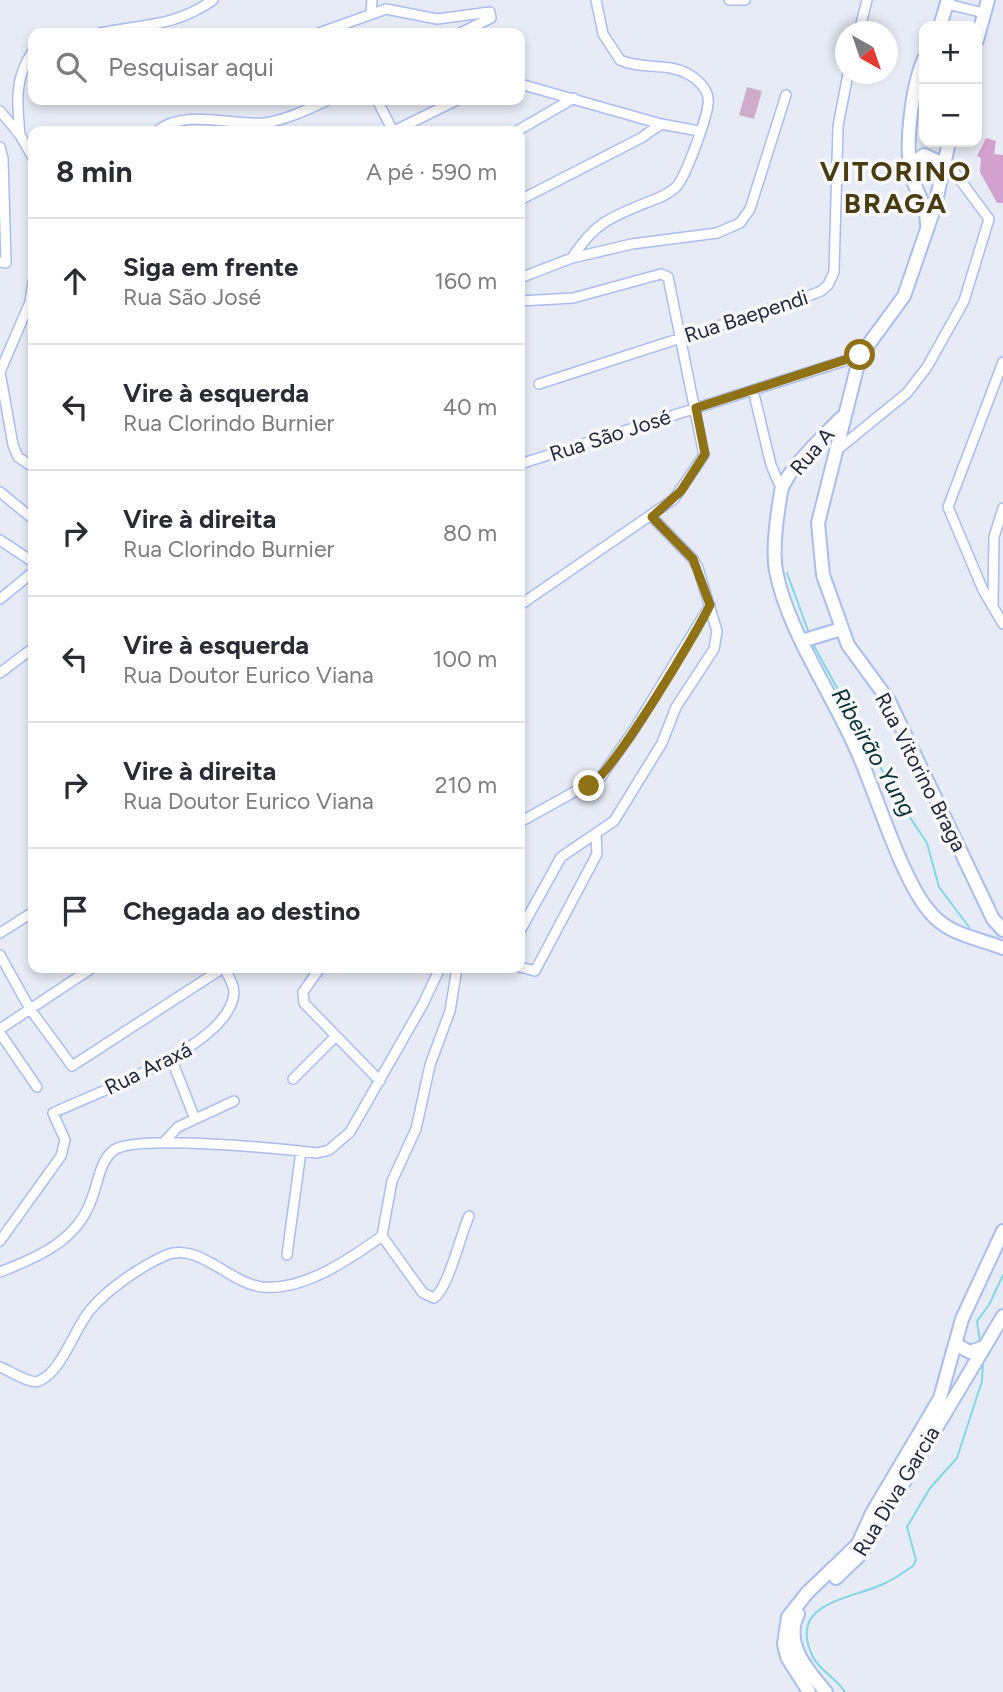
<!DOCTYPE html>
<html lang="pt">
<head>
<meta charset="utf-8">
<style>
  :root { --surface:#fff; --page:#f2f2f3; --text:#2b2b33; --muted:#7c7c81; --line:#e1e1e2 }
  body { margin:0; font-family:Figtree,sans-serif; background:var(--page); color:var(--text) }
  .controls { position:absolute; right:21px; top:21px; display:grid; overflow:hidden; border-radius:14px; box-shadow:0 4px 10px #0003 }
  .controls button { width:63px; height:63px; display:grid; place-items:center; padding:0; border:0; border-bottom:2px solid var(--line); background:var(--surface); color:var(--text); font:35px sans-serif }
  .compass { position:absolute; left:835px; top:21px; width:63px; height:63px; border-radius:50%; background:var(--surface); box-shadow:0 4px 10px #0003; rotate:140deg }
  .stop { position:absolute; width:21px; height:21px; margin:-16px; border:5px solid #8f7116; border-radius:50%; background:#fff }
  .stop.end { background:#8f7116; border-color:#fff; box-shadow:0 2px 7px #0008 }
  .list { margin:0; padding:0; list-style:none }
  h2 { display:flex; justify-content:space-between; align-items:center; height:91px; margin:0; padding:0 28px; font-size:30px }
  h2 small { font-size:23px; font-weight:400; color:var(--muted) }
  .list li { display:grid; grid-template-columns:46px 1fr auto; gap:21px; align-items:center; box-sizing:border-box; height:126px; padding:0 28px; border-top:2px solid var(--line) }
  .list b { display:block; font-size:26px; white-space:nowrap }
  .list p { margin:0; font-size:23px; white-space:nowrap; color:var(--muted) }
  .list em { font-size:23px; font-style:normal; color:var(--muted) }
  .icon { flex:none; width:38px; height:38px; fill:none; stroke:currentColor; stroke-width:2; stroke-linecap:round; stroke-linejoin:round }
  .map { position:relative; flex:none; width:1003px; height:1692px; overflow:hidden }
  .search { position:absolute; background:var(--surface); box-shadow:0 4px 10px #0003; left:28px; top:28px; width:497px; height:77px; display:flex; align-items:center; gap:18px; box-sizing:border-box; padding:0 24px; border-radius:14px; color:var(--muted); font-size:26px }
  .panel { position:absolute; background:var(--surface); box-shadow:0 4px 10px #0003; left:28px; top:126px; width:497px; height:847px; border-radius:14px }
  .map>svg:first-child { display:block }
</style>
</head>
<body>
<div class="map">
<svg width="1003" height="1692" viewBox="0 0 1003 1692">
  <rect width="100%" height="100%" fill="#e7ebf5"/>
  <path fill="#ceadcb" d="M747,87L762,91L754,119L739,115Z"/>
  <path fill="#d2a1ce" d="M986,138L996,141L994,154L1003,155V203H997L980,172L981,158L977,156Z"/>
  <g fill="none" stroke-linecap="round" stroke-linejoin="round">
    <path stroke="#82d7e4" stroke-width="2" d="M787,573L809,633
      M813,644L890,785L903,799L911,819L927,843L939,887L969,927
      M980,1342L977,1321L989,1305L1003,1275
      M845,1692C837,1679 819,1670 813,1657C786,1603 850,1599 881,1585C893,1580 903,1573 913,1566L916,1560L907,1527L930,1488L957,1458L982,1381L983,1361"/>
    <g stroke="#aabdef" stroke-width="12">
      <path id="street" d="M729,0H745
        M947,4L984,13
        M371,12L372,0
        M859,32L867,0
        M100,33C144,24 174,27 213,0
        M319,33L386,9L437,19L490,12L491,18L460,33
        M520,84L661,124L699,131
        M377,100L393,131
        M0,111L20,135L33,158
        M157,131C186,108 231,126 265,123C286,120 309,109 328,100
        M394,131L457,100
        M517,131L574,98
        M20,135C17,103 14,78 33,51
        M0,147L3,158L6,263L0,262
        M520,200L641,138L661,124
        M572,258C594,223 611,217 648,202C658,198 668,195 676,187C685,178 711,110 708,98C707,88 696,78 688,74C667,62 641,70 620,60L603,34L596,0
        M520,278L572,258L632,244L717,233L740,223L750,209L786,95
        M33,282L30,302L0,372L13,445L18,457L33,467
        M520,301L573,298L661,274L668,277L704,455L674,499L520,605
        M1003,362L948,507L983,590L1003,624
        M539,384L798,300L821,291L828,285L834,272L838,126L848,74
        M753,390L771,465L781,488
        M837,450L907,393L927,367L964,301L989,219L952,169L943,164
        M520,464L860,356
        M0,492L33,519
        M0,540L33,562
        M0,599L33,572
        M993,604L994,537L1003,508
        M0,673L33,648
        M520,822L601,777L635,728L710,605
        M520,931L561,857L614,821L662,743L676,707L714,649L717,631L698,568L693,559L652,517
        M0,933L33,912
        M0,955L30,1009L72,1066L223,968
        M520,967L535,971L597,854L596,835
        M320,968L303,992L304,1003L380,1081
        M0,1029L92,968
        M0,1033L37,1087
        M171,1058L195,1119
        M293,1079L336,1036
        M163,1143L178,1127L234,1101
        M382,1236L423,1293L434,1298C449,1287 460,1236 469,1216
        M0,1241L61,1156L65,1140L53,1113C97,1092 230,1046 234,993C234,984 228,975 224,968
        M287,1255L301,1151
        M0,1272C39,1257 78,1240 92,1198C98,1183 100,1160 114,1150C136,1134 283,1149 317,1153L329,1150L350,1132L423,1004L440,968
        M0,1367C9,1370 30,1385 39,1381C62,1372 75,1327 91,1309C109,1288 140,1267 164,1256C197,1240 229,1283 262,1287C304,1291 350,1259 382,1236L392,1181L416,1129L430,1065L450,1011L457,968"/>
    </g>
    <g stroke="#aabdef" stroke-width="16">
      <path id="secondary" d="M940,26L948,0
        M977,40L988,0
        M924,59C912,85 904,150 912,177C917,194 927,206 927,224
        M949,142L935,206L904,296L860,356L818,523L823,575L848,645L889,701L993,919L1003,930
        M910,165L924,155L943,164
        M841,418C826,434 785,471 781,492C777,515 772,548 776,571C787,630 833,695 857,751C877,795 900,876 929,911C948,935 975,937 1003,948
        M802,641L841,629
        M955,1344L970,1352L984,1347
        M836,1578L861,1554L1003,1316
        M798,1614C783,1643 808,1671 826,1692
        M809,1692L787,1657L784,1644L788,1617L807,1593L858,1544L872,1513L940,1398L962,1319L1003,1231"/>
    </g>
    <use href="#street" stroke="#fff" stroke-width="9"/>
    <use href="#secondary" stroke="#fff" stroke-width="12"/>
  </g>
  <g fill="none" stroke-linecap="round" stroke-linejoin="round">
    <path stroke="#8f7116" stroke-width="9" d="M589,786C613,773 695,636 710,605L693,559L652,517L681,491L705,454L696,408L860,355"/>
  </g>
  <g text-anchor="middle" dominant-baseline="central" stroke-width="7" stroke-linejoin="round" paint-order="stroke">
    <g font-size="21" fill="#21283c" stroke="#f8f8f8">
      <text transform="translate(746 316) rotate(-18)">Rua Baependi</text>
      <text transform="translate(610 435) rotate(-18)">Rua São José</text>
      <text transform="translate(812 451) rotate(-49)">Rua A</text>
      <text transform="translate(921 772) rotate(63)">Rua Vitorino Braga</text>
      <text transform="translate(148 1068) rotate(-26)">Rua Araxá</text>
      <text transform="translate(896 1491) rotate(-59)">Rua Diva Garcia</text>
    </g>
    <g font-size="23" font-style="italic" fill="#053036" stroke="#f8f8f8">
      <text transform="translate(874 752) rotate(60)">Ribeirão Yung</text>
    </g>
    <g font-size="28" font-weight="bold" letter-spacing="2" fill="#493b12" stroke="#f8f8f8">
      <text x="896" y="171">VITORINO<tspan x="896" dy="32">BRAGA</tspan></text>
    </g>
  </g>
</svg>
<div class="controls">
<button>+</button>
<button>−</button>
</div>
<svg class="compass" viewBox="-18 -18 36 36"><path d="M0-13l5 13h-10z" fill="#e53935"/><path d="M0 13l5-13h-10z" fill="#7c7c81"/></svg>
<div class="stop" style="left:860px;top:355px"></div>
<div class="stop end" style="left:589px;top:786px"></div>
<div class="search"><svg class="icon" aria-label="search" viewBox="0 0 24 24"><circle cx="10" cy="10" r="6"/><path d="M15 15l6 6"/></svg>Pesquisar aqui</div>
<section class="panel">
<h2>8 min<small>A pé · 590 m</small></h2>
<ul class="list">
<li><svg class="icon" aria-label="ahead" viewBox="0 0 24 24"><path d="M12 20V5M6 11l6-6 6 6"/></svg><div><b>Siga em frente</b><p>Rua São José</p></div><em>160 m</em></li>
<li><svg class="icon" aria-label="left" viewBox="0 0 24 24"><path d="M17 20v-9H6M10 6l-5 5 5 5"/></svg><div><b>Vire à esquerda</b><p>Rua Clorindo Burnier</p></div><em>40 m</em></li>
<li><svg class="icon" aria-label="right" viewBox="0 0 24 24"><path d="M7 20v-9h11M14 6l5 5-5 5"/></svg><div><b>Vire à direita</b><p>Rua Clorindo Burnier</p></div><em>80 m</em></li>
<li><svg class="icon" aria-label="left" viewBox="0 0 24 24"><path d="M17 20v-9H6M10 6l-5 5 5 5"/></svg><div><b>Vire à esquerda</b><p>Rua Doutor Eurico Viana</p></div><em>100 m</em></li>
<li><svg class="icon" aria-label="right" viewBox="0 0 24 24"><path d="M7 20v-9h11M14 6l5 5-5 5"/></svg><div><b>Vire à direita</b><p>Rua Doutor Eurico Viana</p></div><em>210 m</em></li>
<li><svg class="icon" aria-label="arrive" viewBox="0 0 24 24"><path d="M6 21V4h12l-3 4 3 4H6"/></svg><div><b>Chegada ao destino</b></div></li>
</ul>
</section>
</div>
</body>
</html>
